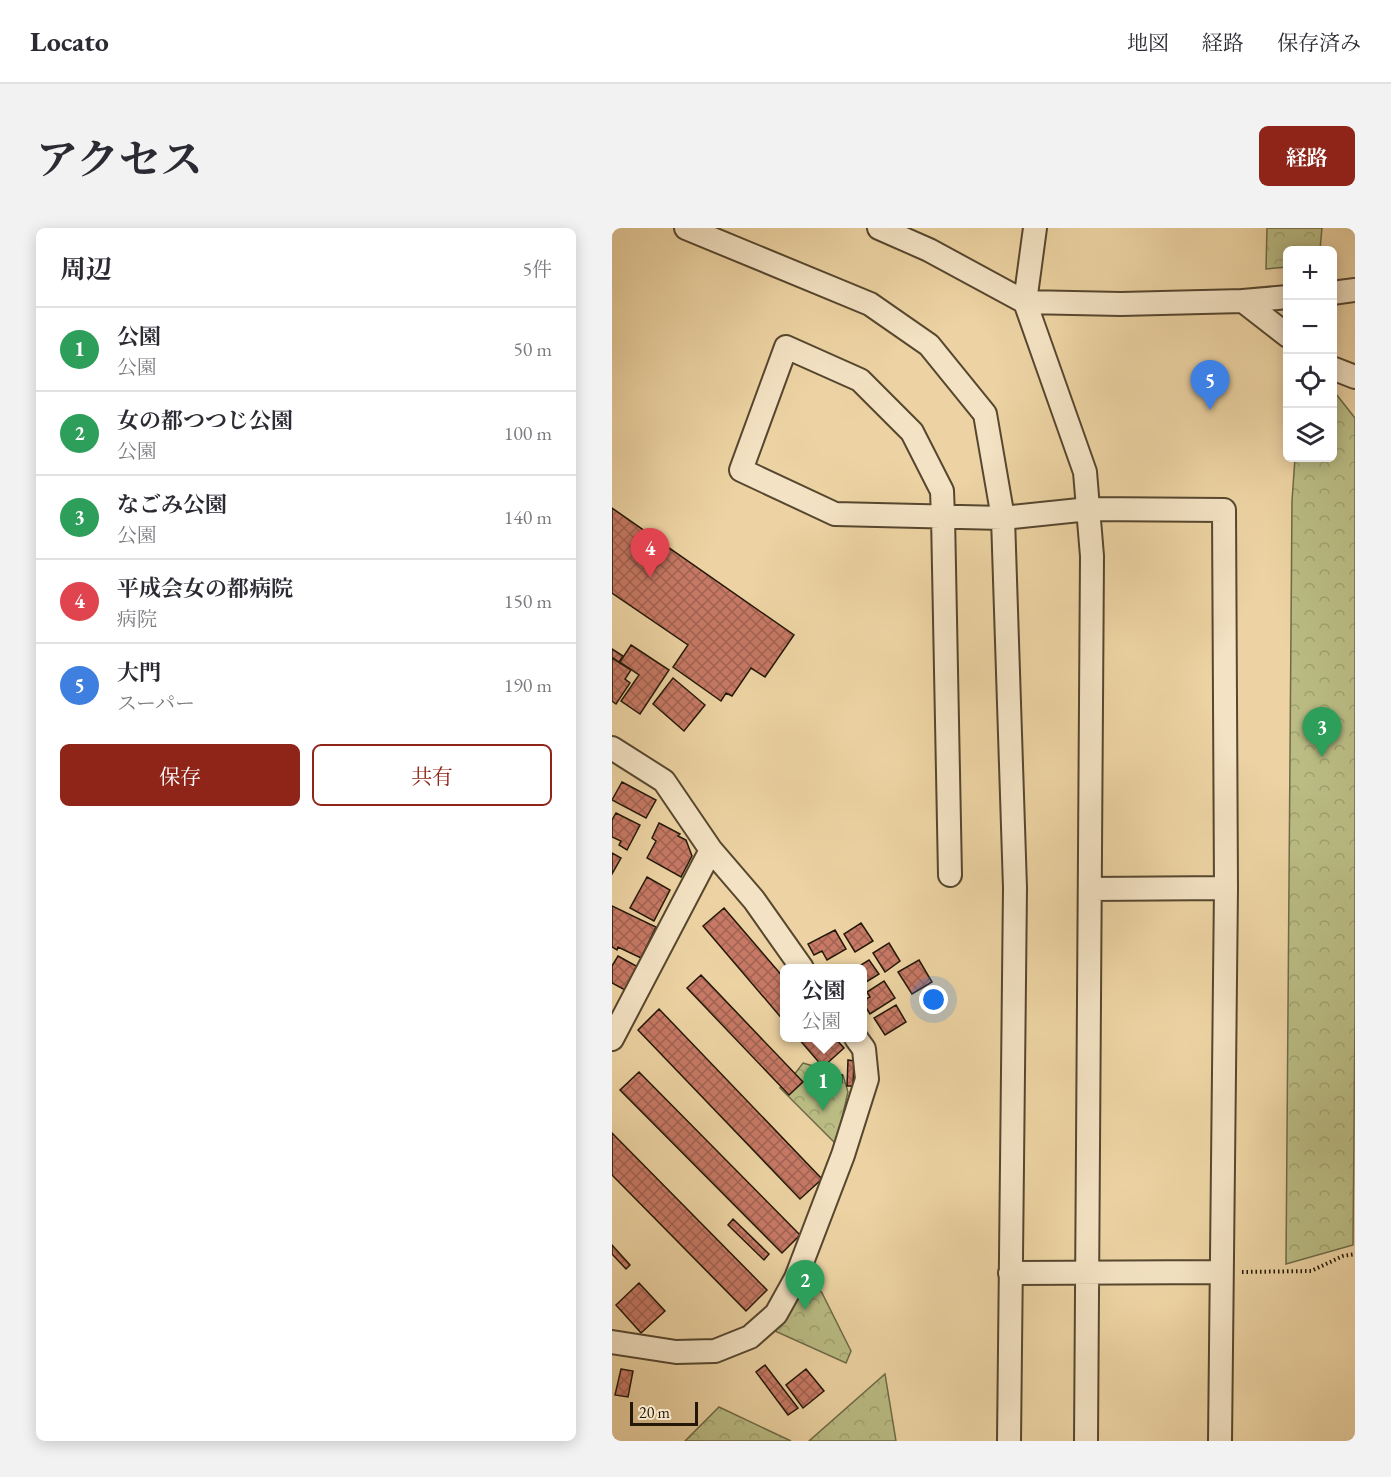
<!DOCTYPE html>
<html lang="ja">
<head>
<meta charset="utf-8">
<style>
  :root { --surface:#fff; --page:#f2f2f3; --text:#2b2b33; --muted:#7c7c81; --line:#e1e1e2; --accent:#8f2418 }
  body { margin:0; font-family:"EB Garamond","Noto Serif JP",serif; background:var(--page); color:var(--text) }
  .controls { position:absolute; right:18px; top:18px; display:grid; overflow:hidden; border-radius:9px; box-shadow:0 3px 15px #0003 }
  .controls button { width:54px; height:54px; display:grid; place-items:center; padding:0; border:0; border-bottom:2px solid var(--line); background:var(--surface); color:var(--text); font:30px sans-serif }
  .scale { position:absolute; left:18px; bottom:15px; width:68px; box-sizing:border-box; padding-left:6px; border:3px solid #231808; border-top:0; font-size:16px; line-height:21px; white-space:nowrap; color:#231808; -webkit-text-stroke:4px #f3e2c3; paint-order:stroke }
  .you { position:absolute; left:322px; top:772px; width:21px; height:21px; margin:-15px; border:4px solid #fff; border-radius:50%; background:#1a73e8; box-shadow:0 0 0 9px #1a73e833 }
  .badge { display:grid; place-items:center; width:39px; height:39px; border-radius:50%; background:var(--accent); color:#fff; font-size:20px; font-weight:700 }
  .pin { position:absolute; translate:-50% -50px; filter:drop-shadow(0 2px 3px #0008) }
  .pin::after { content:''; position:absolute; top:32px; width:21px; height:18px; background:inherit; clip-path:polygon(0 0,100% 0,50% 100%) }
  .popup { position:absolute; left:168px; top:736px; width:87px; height:78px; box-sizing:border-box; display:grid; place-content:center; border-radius:9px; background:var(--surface); filter:drop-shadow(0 2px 4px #0005); font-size:20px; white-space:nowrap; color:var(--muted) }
  .popup b { font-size:22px; color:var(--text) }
  .popup::after { content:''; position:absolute; left:50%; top:100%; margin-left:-12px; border:12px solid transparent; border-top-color:var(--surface) }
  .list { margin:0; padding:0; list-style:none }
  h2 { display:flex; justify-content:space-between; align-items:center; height:78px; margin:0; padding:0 24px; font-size:26px }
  h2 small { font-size:20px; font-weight:400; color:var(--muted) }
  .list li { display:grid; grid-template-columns:39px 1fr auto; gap:18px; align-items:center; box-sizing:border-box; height:84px; padding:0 24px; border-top:2px solid var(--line) }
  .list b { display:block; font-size:22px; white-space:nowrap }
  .list p { margin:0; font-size:20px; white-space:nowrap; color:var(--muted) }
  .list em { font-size:20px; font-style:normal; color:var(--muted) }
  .actions { display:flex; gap:12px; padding:18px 24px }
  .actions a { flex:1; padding:14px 0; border:2px solid var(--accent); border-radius:9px; text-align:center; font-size:21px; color:var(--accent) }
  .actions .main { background:var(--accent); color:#fff }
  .icon { flex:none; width:33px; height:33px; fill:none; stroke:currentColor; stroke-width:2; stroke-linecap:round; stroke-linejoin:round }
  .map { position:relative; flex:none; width:743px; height:1213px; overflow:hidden; border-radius:9px }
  header { display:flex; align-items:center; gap:36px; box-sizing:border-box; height:84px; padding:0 30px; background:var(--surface); border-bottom:2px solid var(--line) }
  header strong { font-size:28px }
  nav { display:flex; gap:33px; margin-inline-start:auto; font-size:21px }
  .intro { display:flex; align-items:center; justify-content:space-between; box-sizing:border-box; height:144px; padding:0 36px }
  h1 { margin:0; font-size:42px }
  .button { padding:15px 27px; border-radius:9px; background:var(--accent); color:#fff; font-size:21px; font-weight:700 }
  main { display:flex; gap:36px; padding:0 36px }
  aside { flex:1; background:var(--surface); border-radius:9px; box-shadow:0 3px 15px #0003 }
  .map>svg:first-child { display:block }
</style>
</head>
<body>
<header>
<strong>Locato</strong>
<nav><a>地図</a><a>経路</a><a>保存済み</a></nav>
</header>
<div class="intro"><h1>アクセス</h1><a class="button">経路</a></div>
<main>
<aside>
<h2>周辺<small>5件</small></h2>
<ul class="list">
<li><span class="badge" style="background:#2e9e5b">1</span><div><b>公園</b><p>公園</p></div><em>50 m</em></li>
<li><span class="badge" style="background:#2e9e5b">2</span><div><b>女の都つつじ公園</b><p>公園</p></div><em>100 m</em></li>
<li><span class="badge" style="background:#2e9e5b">3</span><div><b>なごみ公園</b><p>公園</p></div><em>140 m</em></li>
<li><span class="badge" style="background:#e0444e">4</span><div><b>平成会女の都病院</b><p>病院</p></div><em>150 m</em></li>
<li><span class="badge" style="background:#3f7fe0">5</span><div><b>大門</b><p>スーパー</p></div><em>190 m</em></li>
</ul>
<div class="actions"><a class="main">保存</a><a>共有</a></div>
</aside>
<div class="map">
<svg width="743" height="1213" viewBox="0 0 743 1213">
  <defs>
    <pattern id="forest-crowns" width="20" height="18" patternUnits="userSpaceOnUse" patternTransform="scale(1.5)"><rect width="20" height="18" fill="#babc84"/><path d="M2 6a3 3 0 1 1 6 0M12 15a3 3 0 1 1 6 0" fill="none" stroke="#a0a170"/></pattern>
    <pattern id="building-cross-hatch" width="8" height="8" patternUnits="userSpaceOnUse" patternTransform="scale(1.5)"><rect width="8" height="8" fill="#c77965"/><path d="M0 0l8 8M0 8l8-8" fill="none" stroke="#a16251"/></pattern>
  </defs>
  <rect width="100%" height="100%" fill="#edd3a3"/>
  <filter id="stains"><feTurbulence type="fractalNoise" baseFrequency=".00333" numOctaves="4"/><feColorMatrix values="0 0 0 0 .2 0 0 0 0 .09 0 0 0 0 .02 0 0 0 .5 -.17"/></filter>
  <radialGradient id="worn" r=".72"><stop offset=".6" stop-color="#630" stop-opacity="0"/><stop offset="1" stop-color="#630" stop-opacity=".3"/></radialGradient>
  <path fill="url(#forest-crowns)" stroke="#6e6a46" stroke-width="1.5" d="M655,0H710L708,22H676L675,39L654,41Z
    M721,165L724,166L743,190V784L741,1017L674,1036L680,273L683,230H720Z
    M191,835L231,847L236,864L224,916L168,860L175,856Z
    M197,1048L210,1065L239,1123L234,1135L154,1099Z
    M273,1146L284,1213H197Z
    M107,1179L179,1213H73Z"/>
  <path fill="url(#building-cross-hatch)" stroke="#231808" stroke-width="1.5" d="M0,280L182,407L153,449L139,440L120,468L114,465L109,473L61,439L76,417L0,365Z
    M19,417L57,442L28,486L9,473L27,447L8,434Z
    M0,421L11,428L7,434L0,429Z
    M0,430L19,442L13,451L18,455L4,476L0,473Z
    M61,450L93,477L72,503L41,476Z
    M10,554L44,572L34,590L0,572Z
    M4,585L28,597L15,622L7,617L9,613L0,609V592Z
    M47,595L68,606L66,608L74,612L80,628L69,649L35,630L44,613L40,610Z
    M0,625L9,630L0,646Z
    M35,649L58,662L42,693L18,680Z
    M0,678L44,699L29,730L6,719L5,722L0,719Z
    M112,680L172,750V793L91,698Z
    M249,695L261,713L243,724L232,706Z
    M223,702L234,721L215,732L210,723L202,727L196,716Z
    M277,715L288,733L273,744L261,725Z
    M6,728L26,739L13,762L0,755V738Z
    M257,732L267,746L251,756L250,740H244Z
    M307,732L320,754L300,766L286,744Z
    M89,747L191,854L177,867L75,760Z
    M272,753L283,770L258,786L250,773L258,769L255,764Z
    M284,777L294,794L273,807L262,790Z
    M47,781L210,951L188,971L26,802Z
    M186,810H223L232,820L211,839Z
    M236,832L242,833L241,858H235Z
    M27,844L188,1007L170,1025L8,862Z
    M206,844L230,847V854L205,850Z
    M0,905L155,1062L134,1083L0,947Z
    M121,991L157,1026L152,1032L116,997Z
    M0,1017L18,1037L14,1041L0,1026Z
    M27,1055L53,1083L29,1105L4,1077Z
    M153,1137L186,1180L176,1187L144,1144Z
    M9,1141L21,1143L16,1169L3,1167Z
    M194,1141L212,1163L191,1180L174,1157Z"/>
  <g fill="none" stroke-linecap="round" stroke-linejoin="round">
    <g stroke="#56472f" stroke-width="26">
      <path id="minor" d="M74,0L258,76L317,117L373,186L391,290L403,660L397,1213
        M267,0L317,22L413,74L509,76L631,73L676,69
        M423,0L413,74L473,244L480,328L474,1213
        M720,65L743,62
        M631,73L676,108
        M720,140L743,149
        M0,520L52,553L99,622L142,672L190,740
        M338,647L331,288L330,263L300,204L248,152L174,119L129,242L223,286L391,290L477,281L612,282L614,660L608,1213
        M478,661L614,660
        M0,811L99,622
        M398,1045L609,1044
        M0,1114L64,1124L103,1123L138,1109L164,1086L184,1050L231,927L255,851L252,821L244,810"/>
    </g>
    <path stroke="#231808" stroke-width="4" stroke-dasharray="1.5 3" stroke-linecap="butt" d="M630,1044L699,1043L731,1028L743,1026"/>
    <use href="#minor" stroke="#f3e2c3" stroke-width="22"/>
  </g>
  <rect width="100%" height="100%" filter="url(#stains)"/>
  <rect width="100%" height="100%" fill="url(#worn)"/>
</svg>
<div class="controls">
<button>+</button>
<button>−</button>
<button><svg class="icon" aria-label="locate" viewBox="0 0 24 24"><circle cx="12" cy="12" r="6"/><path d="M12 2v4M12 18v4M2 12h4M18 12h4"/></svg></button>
<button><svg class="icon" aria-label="layers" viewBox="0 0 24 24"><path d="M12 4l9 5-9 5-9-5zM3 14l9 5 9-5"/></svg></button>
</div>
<div class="scale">20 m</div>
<div class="you"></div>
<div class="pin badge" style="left:211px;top:883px;background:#2e9e5b">1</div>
<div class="popup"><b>公園</b>公園</div>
<div class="pin badge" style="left:193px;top:1082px;background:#2e9e5b">2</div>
<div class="pin badge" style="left:710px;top:529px;background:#2e9e5b">3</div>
<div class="pin badge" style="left:38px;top:350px;background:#e0444e">4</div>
<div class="pin badge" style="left:598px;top:182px;background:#3f7fe0">5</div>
</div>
</main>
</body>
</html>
